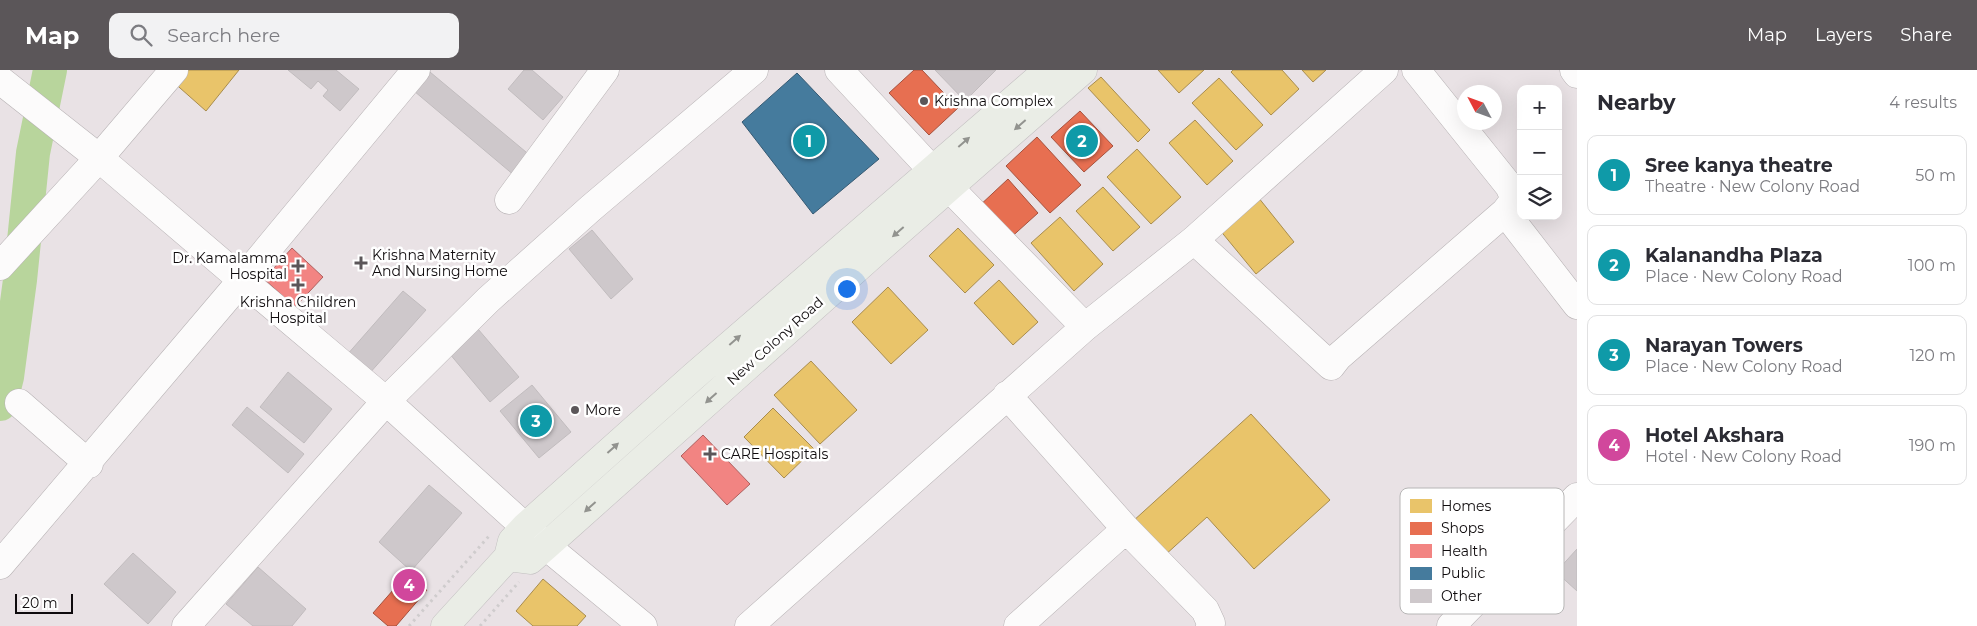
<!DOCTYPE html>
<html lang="en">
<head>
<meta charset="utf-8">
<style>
  :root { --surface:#fff; --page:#f2f2f3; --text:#2b2b33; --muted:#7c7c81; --line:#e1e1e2; --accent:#5b5659 }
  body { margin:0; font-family:Montserrat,sans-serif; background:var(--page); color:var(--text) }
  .controls { position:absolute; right:15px; top:15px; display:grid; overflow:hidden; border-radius:10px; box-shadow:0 5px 20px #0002 }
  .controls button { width:45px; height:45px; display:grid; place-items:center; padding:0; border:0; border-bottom:1px solid var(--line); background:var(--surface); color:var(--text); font:25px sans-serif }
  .compass { position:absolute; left:1457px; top:15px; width:45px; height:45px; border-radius:50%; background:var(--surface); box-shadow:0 5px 20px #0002; rotate:311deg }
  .scale { position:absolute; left:15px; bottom:12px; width:58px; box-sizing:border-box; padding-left:5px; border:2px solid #0f0b0d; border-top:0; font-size:14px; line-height:18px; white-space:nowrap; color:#0f0b0d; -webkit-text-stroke:4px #fff; paint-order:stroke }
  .you { position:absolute; left:846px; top:218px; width:18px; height:18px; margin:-12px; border:4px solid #fff; border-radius:50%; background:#1a73e8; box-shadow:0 0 0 8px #1a73e833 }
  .badge { display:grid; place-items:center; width:32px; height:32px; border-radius:50%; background:var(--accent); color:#fff; font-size:16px; font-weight:700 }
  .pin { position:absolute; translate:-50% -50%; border:2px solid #fff; box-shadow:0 1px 5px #0006 }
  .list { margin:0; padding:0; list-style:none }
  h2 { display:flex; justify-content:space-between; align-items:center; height:65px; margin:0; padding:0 20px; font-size:21px }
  h2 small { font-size:16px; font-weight:400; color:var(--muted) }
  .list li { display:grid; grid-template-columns:32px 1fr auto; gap:15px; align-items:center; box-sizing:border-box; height:80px; margin:0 10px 10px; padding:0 10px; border:1px solid var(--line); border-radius:10px }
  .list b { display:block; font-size:19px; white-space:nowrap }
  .list p { margin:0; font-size:16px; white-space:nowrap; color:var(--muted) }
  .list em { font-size:16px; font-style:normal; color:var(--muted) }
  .icon { flex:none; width:28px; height:28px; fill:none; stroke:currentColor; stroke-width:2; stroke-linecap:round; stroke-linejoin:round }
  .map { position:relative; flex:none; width:1577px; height:556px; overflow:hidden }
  header { display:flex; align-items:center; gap:30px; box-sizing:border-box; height:70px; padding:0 25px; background:var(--accent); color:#fff }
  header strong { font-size:24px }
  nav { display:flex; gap:28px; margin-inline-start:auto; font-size:18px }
  .search { width:350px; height:45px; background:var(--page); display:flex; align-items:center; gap:12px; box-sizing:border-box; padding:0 18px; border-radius:10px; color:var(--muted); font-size:19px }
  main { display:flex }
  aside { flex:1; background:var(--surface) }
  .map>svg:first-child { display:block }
</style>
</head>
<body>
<header>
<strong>Map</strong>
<div class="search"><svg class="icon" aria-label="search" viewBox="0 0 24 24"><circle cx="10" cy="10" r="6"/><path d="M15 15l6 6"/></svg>Search here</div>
<nav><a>Map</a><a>Layers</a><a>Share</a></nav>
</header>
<main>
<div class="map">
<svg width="1577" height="556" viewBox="0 0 1577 556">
  <rect width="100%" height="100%" fill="#e9e2e5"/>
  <path fill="#e9c46a" stroke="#a88c4e" d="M180,0H239L206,41L171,10Z
    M1158,0H1204L1179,23Z
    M1233,0H1282L1299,19L1271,45L1231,2Z
    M1302,0H1326L1313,12Z
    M1101,7L1150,60L1138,72L1088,18Z
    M1219,8L1263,55L1236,80L1192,33Z
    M1195,50L1233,91L1207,115L1169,73Z
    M1137,79L1181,127L1151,154L1107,107Z
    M1103,117L1140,157L1113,181L1076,141Z
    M1258,127L1294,172L1256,204L1219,159Z
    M1060,147L1103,194L1074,221L1031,173Z
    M958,158L994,195L965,223L929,186Z
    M999,210L1038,252L1013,275L974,233Z
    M888,217L928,260L891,294L852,252Z
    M811,291L857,340L820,374L774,325Z
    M773,338L814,379L784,408L744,367Z
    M1251,344L1330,430L1254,499L1207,447L1164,486L1132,452Z
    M543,509L586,546L577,556H533L516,541Z"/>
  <path fill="#e76f51" stroke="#a6513d" d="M914,0H922L958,38L929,65L889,23Z
    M1080,41L1113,76L1084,102L1051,67Z
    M1037,67L1081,115L1050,143L1006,96Z
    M1008,109L1038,143L1007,171L977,138Z
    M408,503L427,520L396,556H388L373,543Z"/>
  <path fill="#f28482" stroke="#ae605f" d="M292,178L323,207L295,237L264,209Z
    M703,365L750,414L727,435L681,386Z"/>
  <path fill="#457b9d" stroke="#355972" d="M797,3L879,89L813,144L742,52Z"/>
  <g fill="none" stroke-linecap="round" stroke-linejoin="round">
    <path stroke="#b8d59c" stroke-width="34" d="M0,334L7,307L20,210L33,83L50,0"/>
  </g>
  <path fill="#cec8cb" stroke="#c1bcbe" d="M288,0H336L359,19L340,41L323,26L328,20L318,11L311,19Z
    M524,0H532L563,27L543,50L508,19Z
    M935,0H996L965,31Z
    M430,2L532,87L515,106L414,21Z
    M592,160L633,209L611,229L569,179Z
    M403,221L426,240L368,305L346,286Z
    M478,259L519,307L490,332L449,283Z
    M288,302L332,339L304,373L260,337Z
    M532,315L571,362L539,388L500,341Z
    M247,337L304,384L288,403L232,355Z
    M429,415L462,443L411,501L379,472Z
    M1577,479V521L1556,502Z
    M133,483L176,522L148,554L104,514Z
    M258,497L306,539L292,556H253L226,534Z"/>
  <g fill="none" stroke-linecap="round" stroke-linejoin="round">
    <g stroke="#b7b2b4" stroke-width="29">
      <path id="minor" d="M174,0L99,88L242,210L416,0
        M839,0L932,100L1085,257
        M1574,0L1577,4
        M0,10L99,88L0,196
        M509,130L605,0
        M1505,142L1577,235
        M1194,170L1331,296L1338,287L1505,142L1515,129L1509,116L1416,0
        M1007,325L1126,459L1205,540L1211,553L1210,556
        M19,333L89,394
        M0,495L242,210L386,331L546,476L643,556
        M186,556L386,331L488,230L591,138L754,0
        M749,556L1085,257L1194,170L1384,0
        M1018,556L1126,459
        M1451,556L1577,427"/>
    </g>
    <g stroke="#c2bfc0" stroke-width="29">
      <path id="major" d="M508,487L530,490L546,476L872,185L1083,0
        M445,556L508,487L512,471L525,457L694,306L1048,0"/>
    </g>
    <path stroke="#cfcccd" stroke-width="3" stroke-dasharray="2.5 4" stroke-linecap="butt" d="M409,556L490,465
      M480,556L519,512"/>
    <use href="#minor" stroke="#fcfbfb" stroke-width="28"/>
    <use href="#major" stroke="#eaede6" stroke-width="28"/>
  </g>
  <defs><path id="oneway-solid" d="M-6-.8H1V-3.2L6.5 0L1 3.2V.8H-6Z" transform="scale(1.25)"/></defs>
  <g fill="#92938f">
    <use href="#oneway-solid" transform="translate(1020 55) rotate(139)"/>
    <use href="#oneway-solid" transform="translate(964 72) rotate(-41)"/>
    <use href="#oneway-solid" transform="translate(898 162) rotate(139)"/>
    <use href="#oneway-solid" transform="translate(735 270) rotate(-41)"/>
    <use href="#oneway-solid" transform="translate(711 328) rotate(138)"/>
    <use href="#oneway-solid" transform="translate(613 378) rotate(-42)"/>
    <use href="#oneway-solid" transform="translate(590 437) rotate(138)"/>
  </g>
  <g fill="#5b5659" stroke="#fff" stroke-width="2">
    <circle cx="924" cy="31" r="5"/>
    <path d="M358.5 185.5h5v5h5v5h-5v5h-5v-5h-5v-5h5z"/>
    <path d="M295.5 188.5h5v5h5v5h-5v5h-5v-5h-5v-5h5z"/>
    <path d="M295.5 207.5h5v5h5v5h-5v5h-5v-5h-5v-5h5z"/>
    <circle cx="575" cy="340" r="5"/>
    <path d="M707.5 376.5h5v5h5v5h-5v5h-5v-5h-5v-5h5z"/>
  </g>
  <g text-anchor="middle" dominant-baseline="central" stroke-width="5" stroke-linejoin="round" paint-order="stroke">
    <g font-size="14" fill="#0f0b0d" stroke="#fff" text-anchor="start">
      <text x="934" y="31">Krishna Complex</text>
      <text x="372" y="185">Krishna Maternity<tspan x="372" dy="16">And Nursing Home</tspan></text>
      <text x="287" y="188" text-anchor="end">Dr. Kamalamma<tspan x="287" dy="16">Hospital</tspan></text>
      <text x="298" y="232" text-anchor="middle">Krishna Children<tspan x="298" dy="16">Hospital</tspan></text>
      <text x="585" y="340">More</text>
      <text x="721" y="384">CARE Hospitals</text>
    </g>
    <g font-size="14" fill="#0f0b0d" stroke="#fff">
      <text transform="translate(775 271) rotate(-42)">New Colony Road</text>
    </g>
  </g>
  <rect x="1400" y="418" width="164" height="126" rx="8" fill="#fff" stroke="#b7b6b6" stroke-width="1"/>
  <rect x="1410" y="429" width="22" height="14" fill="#e9c46a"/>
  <rect x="1410" y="452" width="22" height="13" fill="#e76f51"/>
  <rect x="1410" y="474" width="22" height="14" fill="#f28482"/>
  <rect x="1410" y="497" width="22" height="13" fill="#457b9d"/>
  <rect x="1410" y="519" width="22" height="14" fill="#cec8cb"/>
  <g font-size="14" fill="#0f0b0d">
    <text x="1441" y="441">Homes</text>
    <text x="1441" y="463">Shops</text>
    <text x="1441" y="486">Health</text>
    <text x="1441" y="508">Public</text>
    <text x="1441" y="531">Other</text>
  </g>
</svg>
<div class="controls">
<button>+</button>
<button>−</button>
<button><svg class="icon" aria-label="layers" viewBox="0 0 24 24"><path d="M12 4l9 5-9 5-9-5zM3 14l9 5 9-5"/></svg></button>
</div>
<svg class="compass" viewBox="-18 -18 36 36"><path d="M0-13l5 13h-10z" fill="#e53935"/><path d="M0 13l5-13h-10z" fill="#7c7c81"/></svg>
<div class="scale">20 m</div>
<div class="you"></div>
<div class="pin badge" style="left:809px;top:71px;background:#0f9aa8">1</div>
<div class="pin badge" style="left:1082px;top:71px;background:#0f9aa8">2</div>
<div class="pin badge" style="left:536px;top:351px;background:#0f9aa8">3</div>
<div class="pin badge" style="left:409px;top:515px;background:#d1479c">4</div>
</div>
<aside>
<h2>Nearby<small>4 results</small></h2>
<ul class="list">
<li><span class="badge" style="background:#0f9aa8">1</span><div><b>Sree kanya theatre</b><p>Theatre · New Colony Road</p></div><em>50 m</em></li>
<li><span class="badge" style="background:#0f9aa8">2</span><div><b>Kalanandha Plaza</b><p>Place · New Colony Road</p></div><em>100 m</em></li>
<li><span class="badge" style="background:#0f9aa8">3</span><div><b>Narayan Towers</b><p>Place · New Colony Road</p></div><em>120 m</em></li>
<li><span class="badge" style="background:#d1479c">4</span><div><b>Hotel Akshara</b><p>Hotel · New Colony Road</p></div><em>190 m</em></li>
</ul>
</aside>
</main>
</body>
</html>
